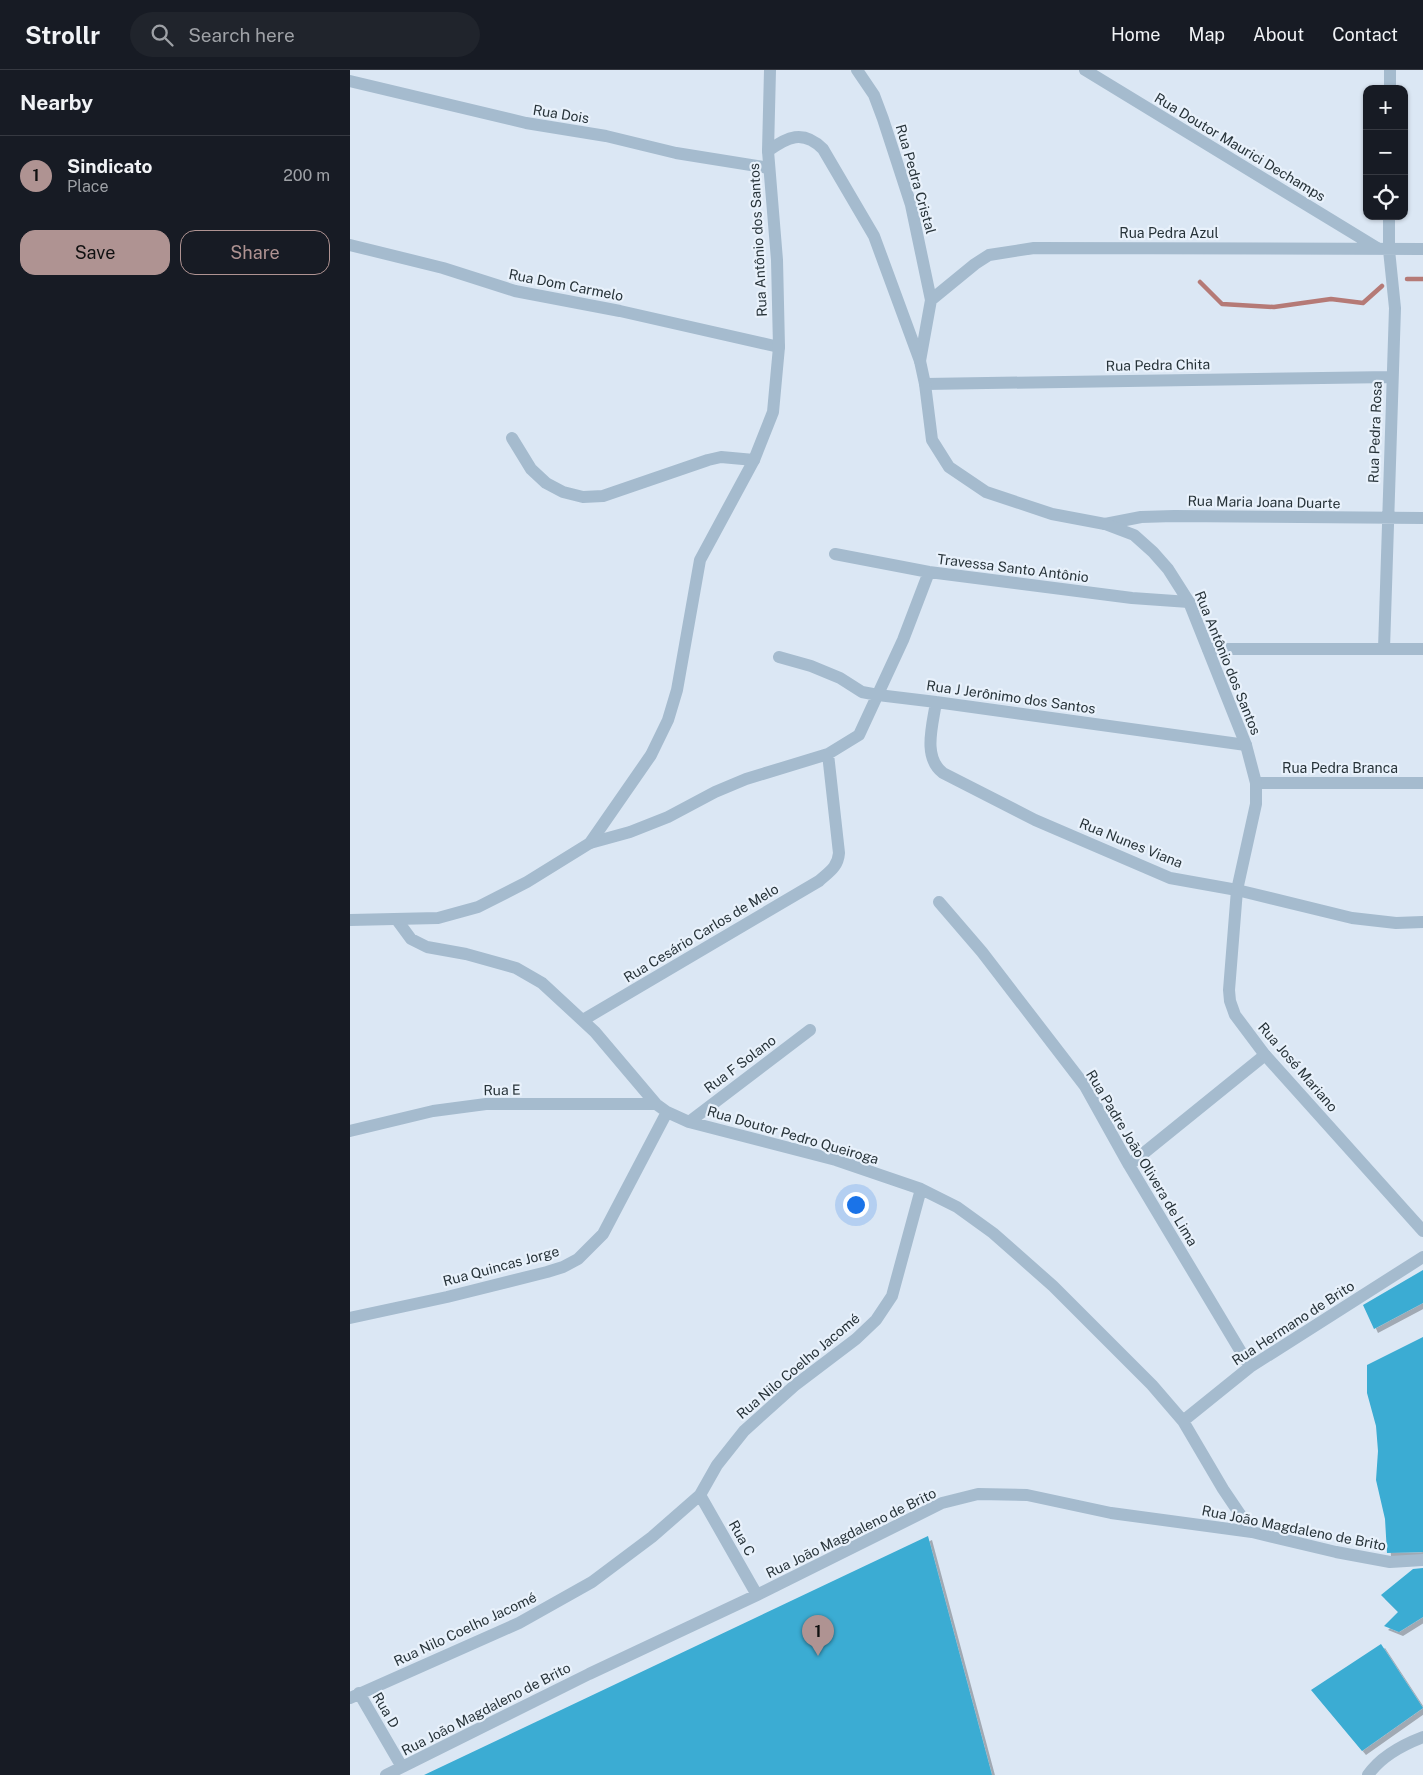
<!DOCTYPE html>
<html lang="en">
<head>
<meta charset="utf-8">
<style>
  :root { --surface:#171b24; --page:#20242c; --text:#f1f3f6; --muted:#9ea1a6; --line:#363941; --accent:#af9392 }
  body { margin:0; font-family:"Public Sans",sans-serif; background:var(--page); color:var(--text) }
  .controls { position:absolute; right:15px; top:15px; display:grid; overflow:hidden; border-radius:10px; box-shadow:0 1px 4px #0004 }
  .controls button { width:45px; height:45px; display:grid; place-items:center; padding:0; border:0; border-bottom:1px solid var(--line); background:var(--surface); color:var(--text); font:25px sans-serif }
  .you { position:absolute; left:505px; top:1134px; width:18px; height:18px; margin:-12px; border:4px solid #fff; border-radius:50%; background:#1a73e8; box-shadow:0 0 0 8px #1a73e833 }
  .badge { display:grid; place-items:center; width:32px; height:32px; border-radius:50%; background:var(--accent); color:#111; font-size:16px; font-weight:700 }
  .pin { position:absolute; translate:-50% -41px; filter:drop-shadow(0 1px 2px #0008) }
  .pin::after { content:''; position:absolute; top:26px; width:18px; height:15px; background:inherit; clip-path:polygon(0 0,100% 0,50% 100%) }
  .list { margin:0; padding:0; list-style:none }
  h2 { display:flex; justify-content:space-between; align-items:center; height:65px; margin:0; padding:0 20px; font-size:21px }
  h2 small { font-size:16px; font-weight:400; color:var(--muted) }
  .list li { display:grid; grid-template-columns:32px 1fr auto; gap:15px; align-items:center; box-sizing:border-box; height:80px; padding:0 20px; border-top:1px solid var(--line) }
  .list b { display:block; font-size:19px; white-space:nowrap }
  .list p { margin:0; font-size:16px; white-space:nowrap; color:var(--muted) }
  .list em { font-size:16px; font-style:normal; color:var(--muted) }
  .actions { display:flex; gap:10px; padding:15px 20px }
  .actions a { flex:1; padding:11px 0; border:1px solid var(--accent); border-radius:15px; text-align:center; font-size:18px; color:var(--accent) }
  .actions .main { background:var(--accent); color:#111 }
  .icon { flex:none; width:28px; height:28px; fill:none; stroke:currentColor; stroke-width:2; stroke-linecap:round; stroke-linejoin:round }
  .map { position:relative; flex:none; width:1073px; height:1705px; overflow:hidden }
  header { display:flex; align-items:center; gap:30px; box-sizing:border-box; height:70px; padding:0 25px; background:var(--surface); border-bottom:1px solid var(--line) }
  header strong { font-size:24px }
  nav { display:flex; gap:28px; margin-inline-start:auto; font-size:18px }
  .search { width:350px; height:45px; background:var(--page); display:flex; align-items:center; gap:12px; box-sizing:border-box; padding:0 18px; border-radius:28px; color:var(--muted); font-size:19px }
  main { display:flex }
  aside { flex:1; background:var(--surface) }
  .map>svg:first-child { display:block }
</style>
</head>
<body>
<header>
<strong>Strollr</strong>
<div class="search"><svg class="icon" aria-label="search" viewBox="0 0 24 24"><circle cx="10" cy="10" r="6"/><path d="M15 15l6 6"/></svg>Search here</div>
<nav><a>Home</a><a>Map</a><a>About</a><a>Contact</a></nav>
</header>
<main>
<aside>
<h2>Nearby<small></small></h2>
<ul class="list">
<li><span class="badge">1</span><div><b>Sindicato</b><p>Place</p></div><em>200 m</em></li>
</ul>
<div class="actions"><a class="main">Save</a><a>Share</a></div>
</aside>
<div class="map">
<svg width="1073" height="1705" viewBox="0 0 1073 1705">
  <defs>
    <filter id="shadow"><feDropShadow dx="4" dy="4" stdDeviation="0" flood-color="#0004"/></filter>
  </defs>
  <rect width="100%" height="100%" fill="#dbe7f4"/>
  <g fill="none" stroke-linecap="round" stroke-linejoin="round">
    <path stroke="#b57a76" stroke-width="4.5" d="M1057,209H1073
      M850,212L872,234L924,237L981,229L1013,233L1032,216"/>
  </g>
  <path fill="#3bacd3" filter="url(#shadow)" d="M1073,1200V1233L1024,1259L1013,1235Z
    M1073,1267V1482L1037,1483L1035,1449L1026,1410L1028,1381L1026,1356L1017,1323V1295Z
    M578,1466L642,1705H74Z
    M1073,1498V1547L1049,1562L1034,1556L1048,1542L1031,1525L1063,1499Z
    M1031,1574L1073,1638L1012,1681L961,1620Z"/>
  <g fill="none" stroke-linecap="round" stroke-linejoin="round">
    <path stroke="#a5bbce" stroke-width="12" d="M507,0L524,25L533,49L561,135L581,230L570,291
      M735,0L1029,179
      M0,11L176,53L256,66L326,83L419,98
      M1040,19V0
      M418,81L420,0
      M0,175L93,198L165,221L270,241L429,277
      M581,230L625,194L639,185L684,178L1073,179
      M575,314L1042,307
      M162,368L181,399L196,413L213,422L233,427L253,426L358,390L371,387L404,390
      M755,454L791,447L824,446L1073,448
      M485,484L579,502L782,528L839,532
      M858,579H1073
      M1034,579L1045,238L1039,180V146
      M429,587L461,596L490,608L512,622L528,625L586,632L896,675
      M586,632C583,654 572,687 593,703L685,750L820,808L887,820L1002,848L1046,853L1073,852
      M906,713H1073
      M240,773L280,762L318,747L365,722L396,709L478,684L509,665L553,570L579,502
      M589,832L632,882L735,1016L779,1095L900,1297
      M47,850L61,869L77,877L116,884L166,898L192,913L245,962L306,1034L317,1042L339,1052L486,1090L571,1119L607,1137L643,1163L703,1216L802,1315L833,1351L873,1419L902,1462
      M233,950L469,811C479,802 488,797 489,783L478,684
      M339,1052L460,960
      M0,1061L83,1041L136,1034H306
      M779,1095L915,985
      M0,1248L97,1227L197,1202L213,1197L228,1189L253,1164L317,1042
      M833,1351L900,1297L1073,1187
      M350,1425L407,1525
      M9,1623L52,1697
      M0,1628L169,1553L242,1512L302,1467L350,1425L367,1395L394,1361L444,1316L506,1269L526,1250L542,1226L571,1119
      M36,1705L239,1604L407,1525L592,1433L628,1424L677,1425L761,1443L902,1462L986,1482L1040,1492L1073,1490
      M1018,1705C1031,1686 1052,1675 1073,1667"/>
    <path stroke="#a5bbce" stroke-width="12" d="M0,850L88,848L128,837L177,812L240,773L301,685L318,650L327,620L350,490L404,390L423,342L429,277L427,190L418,81C437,67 453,59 473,79L524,166L570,291L575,314L582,370L599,397L636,422L702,444L755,454L784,465L803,482L818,499L839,532L896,675L906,713V734L887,820L879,920L880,931L885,945L915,985L1073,1161"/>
  </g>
  <g text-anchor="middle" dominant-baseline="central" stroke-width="4.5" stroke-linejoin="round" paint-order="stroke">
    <g font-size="14" fill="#273339" stroke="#e8f1fb">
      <text transform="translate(211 44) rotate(9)">Rua Dois</text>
      <text transform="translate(890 77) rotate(31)">Rua Doutor Maurici Dechamps</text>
      <text transform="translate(566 109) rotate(74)">Rua Pedra Cristal</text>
      <text x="819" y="163">Rua Pedra Azul</text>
      <text transform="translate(408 170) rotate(-93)">Rua Antônio dos Santos</text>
      <text transform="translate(216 215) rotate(11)">Rua Dom Carmelo</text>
      <text transform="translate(808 295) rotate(-1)">Rua Pedra Chita</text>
      <text transform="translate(1025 362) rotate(-88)">Rua Pedra Rosa</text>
      <text transform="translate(914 432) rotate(1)">Rua Maria Joana Duarte</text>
      <text transform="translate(663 498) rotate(7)">Travessa Santo Antônio</text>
      <text transform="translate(878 593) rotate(68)">Rua Antônio dos Santos</text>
      <text transform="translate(661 627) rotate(8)">Rua J Jerônimo dos Santos</text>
      <text x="990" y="698">Rua Pedra Branca</text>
      <text transform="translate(781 773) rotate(22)">Rua Nunes Viana</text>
      <text transform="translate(351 863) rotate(-31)">Rua Cesário Carlos de Melo</text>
      <text transform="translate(390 994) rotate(-37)">Rua F Solano</text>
      <text transform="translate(948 997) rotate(49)">Rua José Mariano</text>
      <text transform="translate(152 1020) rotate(-1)">Rua E</text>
      <text transform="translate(443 1065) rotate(16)">Rua Doutor Pedro Queiroga</text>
      <text transform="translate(792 1088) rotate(59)">Rua Padre João Olivera de Lima</text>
      <text transform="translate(151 1196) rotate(-15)">Rua Quincas Jorge</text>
      <text transform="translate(943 1253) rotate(-33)">Rua Hermano de Brito</text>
      <text transform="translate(448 1296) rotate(-40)">Rua Nilo Coelho Jacomé</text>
      <text transform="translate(944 1458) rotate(11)">Rua João Magdaleno de Brito</text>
      <text transform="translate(501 1463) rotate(-26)">Rua João Magdaleno de Brito</text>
      <text transform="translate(392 1468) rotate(61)">Rua C</text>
      <text transform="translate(115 1559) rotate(-25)">Rua Nilo Coelho Jacomé</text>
      <text transform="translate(136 1639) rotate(-27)">Rua João Magdaleno de Brito</text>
      <text transform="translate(36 1640) rotate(60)">Rua D</text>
    </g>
  </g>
</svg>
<div class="controls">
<button>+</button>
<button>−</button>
<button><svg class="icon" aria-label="locate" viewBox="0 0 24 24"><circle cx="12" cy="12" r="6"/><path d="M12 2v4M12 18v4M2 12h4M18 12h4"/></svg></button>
</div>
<div class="you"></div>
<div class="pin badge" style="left:468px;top:1586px">1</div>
</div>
</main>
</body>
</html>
